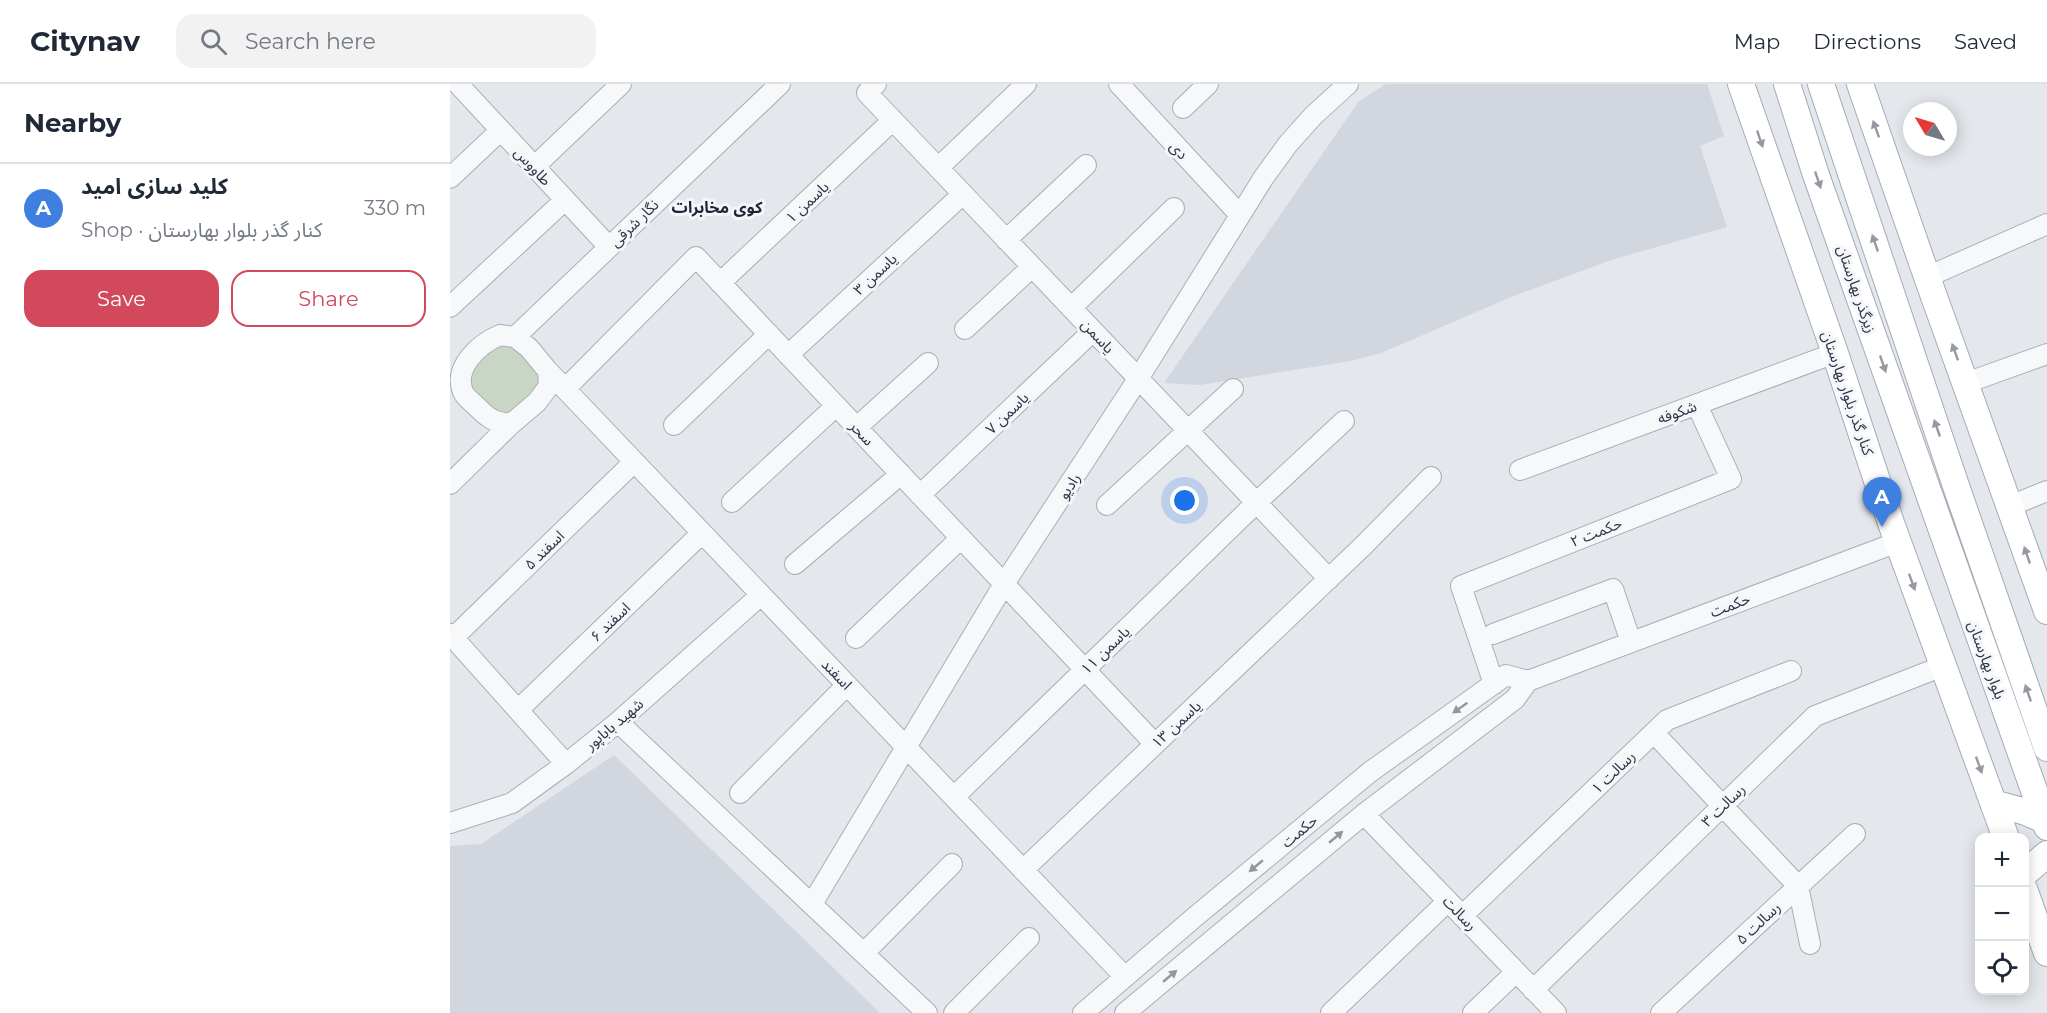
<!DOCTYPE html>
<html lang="en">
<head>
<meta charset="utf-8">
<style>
  :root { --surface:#fff; --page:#f2f2f3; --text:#1f2937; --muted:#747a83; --line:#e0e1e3; --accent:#d1495b }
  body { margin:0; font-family:Montserrat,"Noto Sans Arabic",sans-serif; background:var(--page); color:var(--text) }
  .controls { position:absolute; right:18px; bottom:18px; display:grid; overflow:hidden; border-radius:12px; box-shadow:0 3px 15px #0003 }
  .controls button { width:54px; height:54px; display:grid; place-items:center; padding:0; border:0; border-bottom:2px solid var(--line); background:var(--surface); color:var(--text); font:30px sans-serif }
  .compass { position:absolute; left:1453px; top:18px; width:54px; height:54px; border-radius:50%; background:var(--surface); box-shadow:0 3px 15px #0003; rotate:308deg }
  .you { position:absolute; left:735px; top:417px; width:21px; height:21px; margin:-15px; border:4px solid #fff; border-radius:50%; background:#1a73e8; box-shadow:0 0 0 9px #1a73e833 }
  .badge { display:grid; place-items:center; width:39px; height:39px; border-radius:50%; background:var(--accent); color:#fff; font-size:20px; font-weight:700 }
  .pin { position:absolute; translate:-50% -50px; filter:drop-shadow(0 2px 3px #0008) }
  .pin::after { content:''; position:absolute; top:32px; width:21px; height:18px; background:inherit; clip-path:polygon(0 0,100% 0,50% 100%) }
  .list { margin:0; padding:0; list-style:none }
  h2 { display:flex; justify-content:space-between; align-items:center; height:78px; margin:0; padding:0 24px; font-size:26px }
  h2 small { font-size:20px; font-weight:400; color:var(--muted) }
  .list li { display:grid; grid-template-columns:39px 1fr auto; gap:18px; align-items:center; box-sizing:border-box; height:90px; padding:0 24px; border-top:2px solid var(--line) }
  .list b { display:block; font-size:22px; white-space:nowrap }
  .list p { margin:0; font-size:20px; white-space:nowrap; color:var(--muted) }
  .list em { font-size:20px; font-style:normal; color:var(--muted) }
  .actions { display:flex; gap:12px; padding:18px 24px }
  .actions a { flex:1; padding:14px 0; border:2px solid var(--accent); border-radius:18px; text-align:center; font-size:21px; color:var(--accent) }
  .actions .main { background:var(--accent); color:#fff }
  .icon { flex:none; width:33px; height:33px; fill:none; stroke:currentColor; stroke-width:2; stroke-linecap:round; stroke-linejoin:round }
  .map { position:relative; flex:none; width:1597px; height:929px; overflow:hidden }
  header { display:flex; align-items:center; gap:36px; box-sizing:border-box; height:84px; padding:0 30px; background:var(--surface); border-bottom:2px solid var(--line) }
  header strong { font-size:28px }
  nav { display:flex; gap:33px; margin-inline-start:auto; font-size:21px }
  .search { width:420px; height:54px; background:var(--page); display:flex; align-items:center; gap:15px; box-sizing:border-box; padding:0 21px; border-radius:18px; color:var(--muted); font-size:22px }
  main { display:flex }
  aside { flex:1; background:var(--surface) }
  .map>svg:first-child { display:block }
</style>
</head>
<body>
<header>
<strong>Citynav</strong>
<div class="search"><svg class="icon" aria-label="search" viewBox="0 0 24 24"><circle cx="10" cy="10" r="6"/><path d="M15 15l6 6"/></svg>Search here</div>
<nav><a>Map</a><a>Directions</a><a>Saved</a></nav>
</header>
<main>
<aside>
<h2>Nearby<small></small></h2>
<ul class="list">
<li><span class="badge" style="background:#3f7fe0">A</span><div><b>کلید سازی امید</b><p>Shop · کنار گذر بلوار بهارستان</p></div><em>330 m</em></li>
</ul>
<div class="actions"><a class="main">Save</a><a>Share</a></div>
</aside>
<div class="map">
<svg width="1597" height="929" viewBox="0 0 1597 929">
  <rect width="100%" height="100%" fill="#e4e7ec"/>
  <path fill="#d2d6de" d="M936,0H1257L1274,52L1250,62L1277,143L1164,175L1061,213L931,269L901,277L750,301L714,299L909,17Z
    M164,671L430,929H0V762L31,760Z"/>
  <path fill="#c9d6c5" d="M60,256L90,283L91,297L60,330H44L16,304V287L43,260Z"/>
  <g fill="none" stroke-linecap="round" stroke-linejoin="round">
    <g stroke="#a9aeb7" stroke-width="22">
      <path id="minor" d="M8,0L159,163
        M426,0L417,9L879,495
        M669,0L790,131
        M733,24L758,0
        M84,83L171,0
        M488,84L576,0
        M0,94L51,46
        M556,156L636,81
        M1477,193L1597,140
        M270,199L443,36
        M0,223L115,116
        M621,224L724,124
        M515,245L582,183
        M50,251L65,253L79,264L98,287L99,302L87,318L61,340C43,338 39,335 26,322C22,318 15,313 13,308C3,283 29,260 50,251Z
        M65,253L330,0
        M338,271L513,110
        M98,287L675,893
        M1516,299L1597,270
        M115,305L246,173L705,660
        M224,341L319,250
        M407,343L478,279
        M1070,386L1385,269
        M0,400L61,340
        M470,411L643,247
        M282,418L386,322
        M657,421L783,305
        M1560,422L1597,407
        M345,480L451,390
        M0,550L116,680
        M1043,550L1163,505L1181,558
        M3,554L184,378
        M406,554L511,454
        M1044,600L1011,502L1281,395L1247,321
        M68,626L252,449
        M168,638L477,929
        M1204,649L1348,802L1360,860
        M290,709L397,601
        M504,713L806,419L894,337
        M914,730L1106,929
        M0,739L62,719L116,680L168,638L311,511
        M573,786L913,462L981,393
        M362,820L554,500L688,295L814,93L838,60L863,32L898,0
        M1012,832L1217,636L1341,587
        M414,869L502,780
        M1083,906L1365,632L1493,582
        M504,929L579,854
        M633,929L746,832L920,688L1056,591L1078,597
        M675,929L914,730L1065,615L1078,597L1448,458
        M881,929L998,817
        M1023,929L1066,888
        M1211,929L1405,750"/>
    </g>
    <g stroke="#a3abb8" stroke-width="28">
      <path id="major" d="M1291,0L1385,269L1441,439L1556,754
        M1337,0L1366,91L1597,743
        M1371,0L1505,399L1597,664
        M1410,0L1477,193L1597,527
        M1543,719L1576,728L1594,736
        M1574,790L1597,770
        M1574,805L1597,869"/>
    </g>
    <use href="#minor" stroke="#f7f8fa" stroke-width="20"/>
    <use href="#major" stroke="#fff" stroke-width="26"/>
  </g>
  <defs><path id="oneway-solid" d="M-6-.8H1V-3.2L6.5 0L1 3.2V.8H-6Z" transform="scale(1.5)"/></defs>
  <g fill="#959aa2">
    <use href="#oneway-solid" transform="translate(1426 45) rotate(-110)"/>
    <use href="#oneway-solid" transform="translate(1310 55) rotate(71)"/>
    <use href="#oneway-solid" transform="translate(1368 96) rotate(71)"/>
    <use href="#oneway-solid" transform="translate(1425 159) rotate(-109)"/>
    <use href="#oneway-solid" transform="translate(1505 268) rotate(-110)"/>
    <use href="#oneway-solid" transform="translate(1433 280) rotate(71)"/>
    <use href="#oneway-solid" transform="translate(1487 344) rotate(-109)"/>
    <use href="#oneway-solid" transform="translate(1577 471) rotate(-109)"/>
    <use href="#oneway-solid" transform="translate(1462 498) rotate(70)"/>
    <use href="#oneway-solid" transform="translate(1578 609) rotate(-109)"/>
    <use href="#oneway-solid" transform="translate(1529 681) rotate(70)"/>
  </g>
  <g fill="#9196a0">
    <use href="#oneway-solid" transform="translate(1010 624) rotate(145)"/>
    <use href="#oneway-solid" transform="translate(886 753) rotate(-40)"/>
    <use href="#oneway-solid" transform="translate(806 782) rotate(140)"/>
    <use href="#oneway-solid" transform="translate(720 892) rotate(-40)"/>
  </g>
  <g text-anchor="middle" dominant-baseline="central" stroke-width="6" stroke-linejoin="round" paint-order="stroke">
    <g font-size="15" fill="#2b3445" stroke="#f4f6f9">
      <text transform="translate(729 66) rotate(47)">دی</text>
      <text transform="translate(83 82) rotate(47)">طاووس</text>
      <text transform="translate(357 118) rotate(-43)">یاسمن ۱</text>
      <text transform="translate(184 139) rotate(-44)">نگار شرقی</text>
      <text transform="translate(425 190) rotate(-43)">یاسمن ۳</text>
      <text transform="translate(1407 205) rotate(71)">زیرگذر بهارستان</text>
      <text transform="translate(648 252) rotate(47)">یاسمن</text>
      <text transform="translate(1398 309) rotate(71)">کنار گذر بلوار بهارستان</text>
      <text transform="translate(1227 328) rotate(-20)">شکوفه</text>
      <text transform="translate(557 329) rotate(-44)">یاسمن ۷</text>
      <text transform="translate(412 349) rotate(47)">سحر</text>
      <text transform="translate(619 402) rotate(-57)">رادیو</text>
      <text transform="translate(1146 448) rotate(-22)">حکمت ۲</text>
      <text transform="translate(94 466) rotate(-44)">اسفند ۵</text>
      <text transform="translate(1280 521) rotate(-21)">حکمت</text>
      <text transform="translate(160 538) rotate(-44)">اسفند ۶</text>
      <text transform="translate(655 566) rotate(-44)">یاسمن ۱۱</text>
      <text transform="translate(1537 576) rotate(70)">بلوار بهارستان</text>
      <text transform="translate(387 590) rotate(46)">اسفند</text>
      <text transform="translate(164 640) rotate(-40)">شهید باباپور</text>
      <text transform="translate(726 640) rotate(-43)">یاسمن ۱۳</text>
      <text transform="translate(1163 688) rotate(-44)">رسالت ۱</text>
      <text transform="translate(1273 721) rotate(-44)">رسالت ۳</text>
      <text transform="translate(849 747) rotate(-40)">حکمت</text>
      <text transform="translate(1010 829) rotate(46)">رسالت</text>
      <text transform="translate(1308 839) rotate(-43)">رسالت ۵</text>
    </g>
    <g font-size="16" font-weight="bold" fill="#1d2536" stroke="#f4f6f9">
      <text x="267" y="123">کوی مخابرات</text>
    </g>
  </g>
</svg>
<div class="controls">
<button>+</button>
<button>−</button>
<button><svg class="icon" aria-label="locate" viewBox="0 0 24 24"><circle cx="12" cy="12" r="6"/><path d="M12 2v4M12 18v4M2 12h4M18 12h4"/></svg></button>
</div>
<svg class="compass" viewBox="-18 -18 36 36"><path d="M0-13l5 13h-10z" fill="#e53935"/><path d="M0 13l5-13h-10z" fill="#747a83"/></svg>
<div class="you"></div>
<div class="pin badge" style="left:1432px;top:443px;background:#3f7fe0">A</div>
</div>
</main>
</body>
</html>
